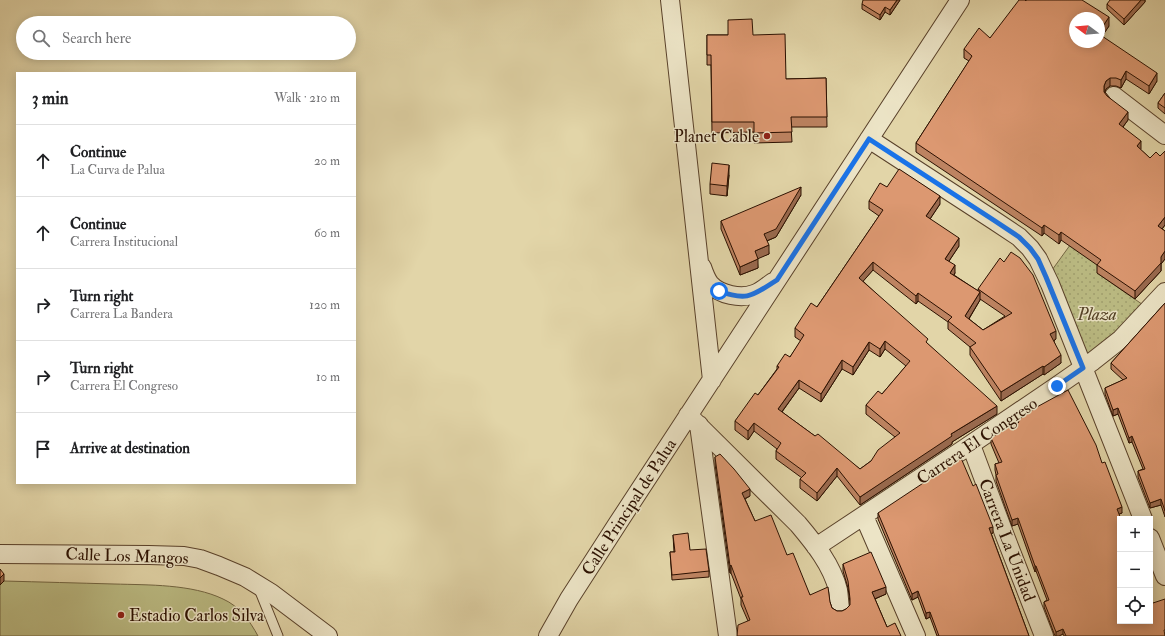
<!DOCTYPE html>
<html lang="en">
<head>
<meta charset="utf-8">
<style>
  :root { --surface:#fff; --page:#f2f2f2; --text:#202124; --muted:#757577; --line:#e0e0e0 }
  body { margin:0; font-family:"IM FELL Double Pica",serif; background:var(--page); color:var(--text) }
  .controls { position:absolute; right:12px; bottom:12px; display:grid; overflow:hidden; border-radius:0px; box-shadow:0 2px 10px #0003 }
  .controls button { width:36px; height:36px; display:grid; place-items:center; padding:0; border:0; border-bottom:1px solid var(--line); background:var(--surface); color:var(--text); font:20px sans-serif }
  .compass { position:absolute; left:1069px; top:12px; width:36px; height:36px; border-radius:50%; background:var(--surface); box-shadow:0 2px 10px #0003; rotate:286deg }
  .stop { position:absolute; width:12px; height:12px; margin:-9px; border:3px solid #1a73e8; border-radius:50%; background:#fff }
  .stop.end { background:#1a73e8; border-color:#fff; box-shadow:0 1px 4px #0008 }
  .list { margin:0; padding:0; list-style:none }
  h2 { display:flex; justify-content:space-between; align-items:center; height:52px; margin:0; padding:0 16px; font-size:17px }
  h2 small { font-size:13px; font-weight:400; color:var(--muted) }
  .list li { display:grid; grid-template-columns:26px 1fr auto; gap:12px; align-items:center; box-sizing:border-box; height:72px; padding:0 16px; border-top:1px solid var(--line) }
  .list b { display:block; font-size:15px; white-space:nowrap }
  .list p { margin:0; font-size:13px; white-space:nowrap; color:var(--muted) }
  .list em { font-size:13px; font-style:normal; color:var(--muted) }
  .icon { flex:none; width:22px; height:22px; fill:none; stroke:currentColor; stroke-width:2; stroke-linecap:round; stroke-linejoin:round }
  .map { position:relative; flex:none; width:1165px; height:636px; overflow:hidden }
  .search { position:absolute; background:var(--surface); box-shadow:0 2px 10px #0003; left:16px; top:16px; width:340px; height:44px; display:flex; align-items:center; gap:10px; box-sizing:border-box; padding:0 14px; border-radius:22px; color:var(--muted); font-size:15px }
  .panel { position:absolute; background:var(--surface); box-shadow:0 2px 10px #0003; left:16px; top:72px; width:340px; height:412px; border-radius:0px }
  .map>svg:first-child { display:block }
</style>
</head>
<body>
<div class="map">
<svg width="1165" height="636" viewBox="0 0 1165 636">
  <defs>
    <pattern id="green-dots" width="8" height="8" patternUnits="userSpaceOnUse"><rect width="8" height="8" fill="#bbbb83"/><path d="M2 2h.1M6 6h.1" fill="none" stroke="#a1a06f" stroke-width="1.8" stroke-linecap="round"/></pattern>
  </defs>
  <rect width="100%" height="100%" fill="#e2d5a8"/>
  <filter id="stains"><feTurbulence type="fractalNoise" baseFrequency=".005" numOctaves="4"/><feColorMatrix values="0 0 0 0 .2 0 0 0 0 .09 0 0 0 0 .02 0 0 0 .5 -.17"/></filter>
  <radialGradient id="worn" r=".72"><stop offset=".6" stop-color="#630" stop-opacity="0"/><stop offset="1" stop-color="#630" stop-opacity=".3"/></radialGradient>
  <path fill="url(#green-dots)" stroke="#736642" d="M1073,241L1104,263L1097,273L1149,309L1083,368L1047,277Z"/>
  <path fill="#bbbb83" stroke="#736642" d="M4,581C41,582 78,583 114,584C148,585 192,584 223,599C239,606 250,621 258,636H0V585Z"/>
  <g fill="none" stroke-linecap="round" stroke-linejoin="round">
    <g stroke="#59412a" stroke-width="11">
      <path id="service" d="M259,589L278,636"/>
    </g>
    <g stroke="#59412a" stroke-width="20">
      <path id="minor" d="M670,0L712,380
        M1114,96L1165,135
        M869,139L995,221L1019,237L1030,248L1038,259L1050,284L1143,519
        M702,267C704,273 706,279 710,284C720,295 741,299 754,294C761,292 767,286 773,282
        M688,415L798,524C814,543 832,565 838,590C839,596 839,602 840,608
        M699,425L728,636
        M971,445L1005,536L1044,636
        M864,516L916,636
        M1150,538L1165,576
        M816,547L964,449L1057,386L1093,361L1121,339L1165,292
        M0,554L149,555L184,556L200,559L219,566L245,577L271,593L328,636
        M548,636L569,599L618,523L960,0"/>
    </g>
    <use href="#service" stroke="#ece4c6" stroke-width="9"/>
    <use href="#minor" stroke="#ece4c6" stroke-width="18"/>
  </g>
  <path fill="#bd8361" stroke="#2b1000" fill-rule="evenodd" d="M900,0L890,15L885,12L880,20L862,9V4Z
    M1145,0V2L1124,25L1107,9V4Z
    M1026,1L1109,26L1102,36L1157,81L1149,94L1126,79L1121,88L1116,86H1110L1106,89L1105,92L1128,120L1123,127L1141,150L1150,158L1160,156L1165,151V225L1162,229L1165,231V259L1161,264V271L1135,299L1097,273V265L1061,240L1059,244L1044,233L1042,236L916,152V143L969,61L964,58V49L990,38Z
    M707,35H753L786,79L826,78L827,127H791L792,142L754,143V132L712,133L711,65H707Z
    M1165,93V114L1158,108V103Z
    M729,175L727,196L710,194V184Z
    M887,187L940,204L930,219L959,246L949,261L955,273L954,275L978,291V289L1056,339L1054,341L1061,363L1044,375L1043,374L1001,401L970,355V347L948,329V322L918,301L916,304L873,270L863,281L928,344L997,414L952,442V444L860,505L837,476L817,501L800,488V479L802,478L776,459V451L777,449L754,431L748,440L735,430V421L758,395L777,369V366L790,357L801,341L795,337V328L817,307L879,216L869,209V201ZM980,299L1005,316L983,330L969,319L980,300ZM885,349L906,366L882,394L866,405V414L895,437L871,461L860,469L782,412L799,388L821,402L842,369L853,375L869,350L880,357Z
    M801,195L776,237L767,241L769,254L757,258L758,268L740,275L721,229V221Z
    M1165,303V517L1161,505L1150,508L1138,477V471L1143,469L1132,442L1129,443L1118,414L1113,416L1105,394V388L1123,380L1111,369V363Z
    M1018,420L1102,463L1122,513L1119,514L1120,519L1165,636H1064L1063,634L1059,636H1055L1044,607V602L1047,600L1036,571L1035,572L1018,524L1012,526L996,481V475L995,470V464L999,463L991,444V438L1016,425L1018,423Z
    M715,457L750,496L745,499L755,521L787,555L810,595L830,602L832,608L837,611H842L846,609L850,605V602L848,588L843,571V564L886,594L875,599L887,627L901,636L748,621L741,605V599L731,573H730L715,464Z
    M878,513L993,533H991L1029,636H937L930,617L926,619L918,597L912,600L878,519Z
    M673,535L690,550L709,571V577L672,580L670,552H674Z"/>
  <path fill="#9a6a4f" stroke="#2b1000" d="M897,0H900L890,15V10Z
    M1141,0H1145V2L1124,25V19Z
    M885,7V12L880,20V15Z
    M1109,17V26L1099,41V32Z
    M1126,71V79L1121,88V80Z
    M1157,73V81L1149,94V86Z
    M1110,78V86L1106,89L1104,94V86L1106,81Z
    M1128,112V120L1119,132V124Z
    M1141,141V149L1137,154V146Z
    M729,165V175L727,196V186Z
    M801,187V195L776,237L764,242V234Z
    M940,196V204L926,225V216Z
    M1165,217V225L1158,234V226Z
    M1044,225V233L1042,236V228Z
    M1061,232V240L1059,244V235Z
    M959,238V246L945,267V259Z
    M769,245V254L755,260V251Z
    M1165,251V259L1161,264V271L1135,299V291Z
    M758,259V268L740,275V267Z
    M873,262V270L859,286V278Z
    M955,265V273L950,281V273Z
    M980,292V300L965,325V316Z
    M918,293V301L916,304V296Z
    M1056,331V339L1050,343V334Z
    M885,341V349L880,357V349Z
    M869,342V350L853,375V367Z
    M1061,355V363L1044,375V367Z
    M842,360V369L821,402V394Z
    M1043,366V374L1001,401V392Z
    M799,380V388L778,417V409Z
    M997,406V414L952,442V444L860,505V497L951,434Z
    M1118,408V414L1113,416V410Z
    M754,423V431L748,440V431Z
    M1132,436V442L1129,443V438Z
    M837,468V476L817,501V493Z
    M750,489V496L742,500V493Z
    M1161,499V505L1150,508V503Z
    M1122,507V513L1117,515V509Z
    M1018,518V524L1012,526V520Z
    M993,527V533L989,534V528Z
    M731,565V573H730V566Z
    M1035,566H1036V571L1035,572Z
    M4,574V581L0,585V578Z
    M886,587V594L872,600V592Z
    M918,591V597L912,600V594Z
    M930,612V617L926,619V613Z
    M1063,629V634L1059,636H1056V632Z"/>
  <path fill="#dc9871" stroke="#2b1000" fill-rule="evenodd" d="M863,0H897L890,10L885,7L880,15L862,4Z
    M1019,0H1025L1026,1V0H1082L1109,17L1099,32V18H1075V42H1099V34L1157,73L1149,86L1126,71L1121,80L1116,78H1110L1106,81L1104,86V92L1107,96L1128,112L1119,124L1141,141L1137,146L1150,158L1156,152L1160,156L1165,151V217L1158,226L1165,231V251L1161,257V263L1135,291L1097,265L1101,260L1061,232L1059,235L1044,225L1042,228L916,143L972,56L964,49L979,28L990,38Z
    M1110,0H1141L1124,19L1107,4Z
    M752,19L753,35L785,34L786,79L826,78L827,117H791L792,132L754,133V122H712L711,55H707V35H728V20Z
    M1165,93V108L1158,103Z
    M712,163L729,165L727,186L710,184Z
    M899,169L940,196L926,216L959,238L945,259L955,265L950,273L980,292L965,316L983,330L1012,313L978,289L1000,258L1004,262L1011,252L1020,258L1033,275L1056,331L1050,334L1061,355L1044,367L1043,366L1001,392L970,347L976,343L948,321L952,317L918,293L916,296L873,262L859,278L928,339L926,342L997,406L951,434L952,436L860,497L837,468L817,493L800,479L806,473L776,451L781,443L754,423L748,431L735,421L755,393L758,395L779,367L777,366L785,354L790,357L804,335L795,328L811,303L817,307L883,210L869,201L880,183L887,187ZM885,341L910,361L882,394L878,391L866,405L900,433L878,450L871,461L860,469L818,434L815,436L778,409L799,380L821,394L842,360L853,367L869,342L880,349Z
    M801,187L776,229L764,234L769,245L755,251L758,259L740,267L721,221Z
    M1165,303V511L1161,499L1150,503L1138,471L1145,469L1132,436L1129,438L1118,408L1113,410L1105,388L1127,378L1111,363Z
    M1068,390L1096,445L1102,463L1105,462L1122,507L1117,509L1121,519H1120V621H1150V596L1153,603L1165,599V630H1164L1165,636H1066L1063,629L1056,632L1044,602L1049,600L1036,566H1035L1018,518L1012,520L996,475L998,474L995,464L1002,462L991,438L1013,423L1016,425L1019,422L1018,420L1035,408Z
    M720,454L734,469L750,489L742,493L755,521L771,515L787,555L793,553L810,595L828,587L830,602L832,608L837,611H842L846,609L850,605V599L848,581L843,564L871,552L886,587L872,592L887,627L895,623L901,636H737L738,625L750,620L741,597H743L731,565L730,566L715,457Z
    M961,458L973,486L976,484L993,527L989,528L1029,636H939L930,612L926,613L918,591L912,594L878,513Z
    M688,533L690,550L706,549L709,571L672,575L670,552H675L673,535Z
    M0,569L4,574L0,578Z"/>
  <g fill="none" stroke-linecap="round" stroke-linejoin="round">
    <path stroke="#1a73e8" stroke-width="5" d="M719,291C748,302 753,295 777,280L869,139L995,221L1019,237L1030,248L1038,259L1046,277L1083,368L1057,386"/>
  </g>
  <g fill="#8f2418" stroke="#ece4c6" stroke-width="1.5">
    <circle cx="767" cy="136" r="4"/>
    <circle cx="121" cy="615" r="4"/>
  </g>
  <g text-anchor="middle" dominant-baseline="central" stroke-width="3" stroke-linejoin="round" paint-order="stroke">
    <g font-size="17" fill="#2b1000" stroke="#ece4c6" text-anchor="end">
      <text x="759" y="136">Planet Cable</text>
      <text x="129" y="615" text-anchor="start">Estadio Carlos Silva</text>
    </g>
    <g font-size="17" font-style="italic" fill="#564327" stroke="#ece4c6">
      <text x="1097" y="314">Plaza</text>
    </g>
    <g font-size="17" fill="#2b1000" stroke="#ece4c6">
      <text transform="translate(977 441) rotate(-34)">Carrera El Congreso</text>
      <text transform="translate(629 507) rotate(-57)">Calle Principal de Palua</text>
      <text transform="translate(1007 540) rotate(69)">Carrera La Unidad</text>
      <text transform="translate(127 556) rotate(2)">Calle Los Mangos</text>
    </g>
  </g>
  <rect width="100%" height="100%" filter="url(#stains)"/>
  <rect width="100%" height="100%" fill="url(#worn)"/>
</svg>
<div class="controls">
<button>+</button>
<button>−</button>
<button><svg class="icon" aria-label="locate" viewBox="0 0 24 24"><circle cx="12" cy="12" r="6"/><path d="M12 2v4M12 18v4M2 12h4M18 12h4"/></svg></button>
</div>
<svg class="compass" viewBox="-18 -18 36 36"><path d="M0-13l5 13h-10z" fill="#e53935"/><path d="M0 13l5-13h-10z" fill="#757577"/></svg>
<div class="stop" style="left:719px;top:291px"></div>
<div class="stop end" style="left:1057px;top:386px"></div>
<div class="search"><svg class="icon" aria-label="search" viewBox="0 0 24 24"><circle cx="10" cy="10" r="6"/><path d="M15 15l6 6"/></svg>Search here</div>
<section class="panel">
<h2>3 min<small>Walk · 210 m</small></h2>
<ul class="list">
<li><svg class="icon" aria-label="ahead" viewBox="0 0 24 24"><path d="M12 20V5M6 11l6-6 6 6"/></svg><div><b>Continue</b><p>La Curva de Palua</p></div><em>20 m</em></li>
<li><svg class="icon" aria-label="ahead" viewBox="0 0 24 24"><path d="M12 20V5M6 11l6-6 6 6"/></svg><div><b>Continue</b><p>Carrera Institucional</p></div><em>60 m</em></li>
<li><svg class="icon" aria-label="right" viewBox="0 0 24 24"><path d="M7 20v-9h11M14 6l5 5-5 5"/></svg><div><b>Turn right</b><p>Carrera La Bandera</p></div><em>120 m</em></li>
<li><svg class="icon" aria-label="right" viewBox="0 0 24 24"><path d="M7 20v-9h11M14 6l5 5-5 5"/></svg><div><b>Turn right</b><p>Carrera El Congreso</p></div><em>10 m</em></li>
<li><svg class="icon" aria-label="arrive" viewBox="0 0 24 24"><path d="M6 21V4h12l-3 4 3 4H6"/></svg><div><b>Arrive at destination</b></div></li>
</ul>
</section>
</div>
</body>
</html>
